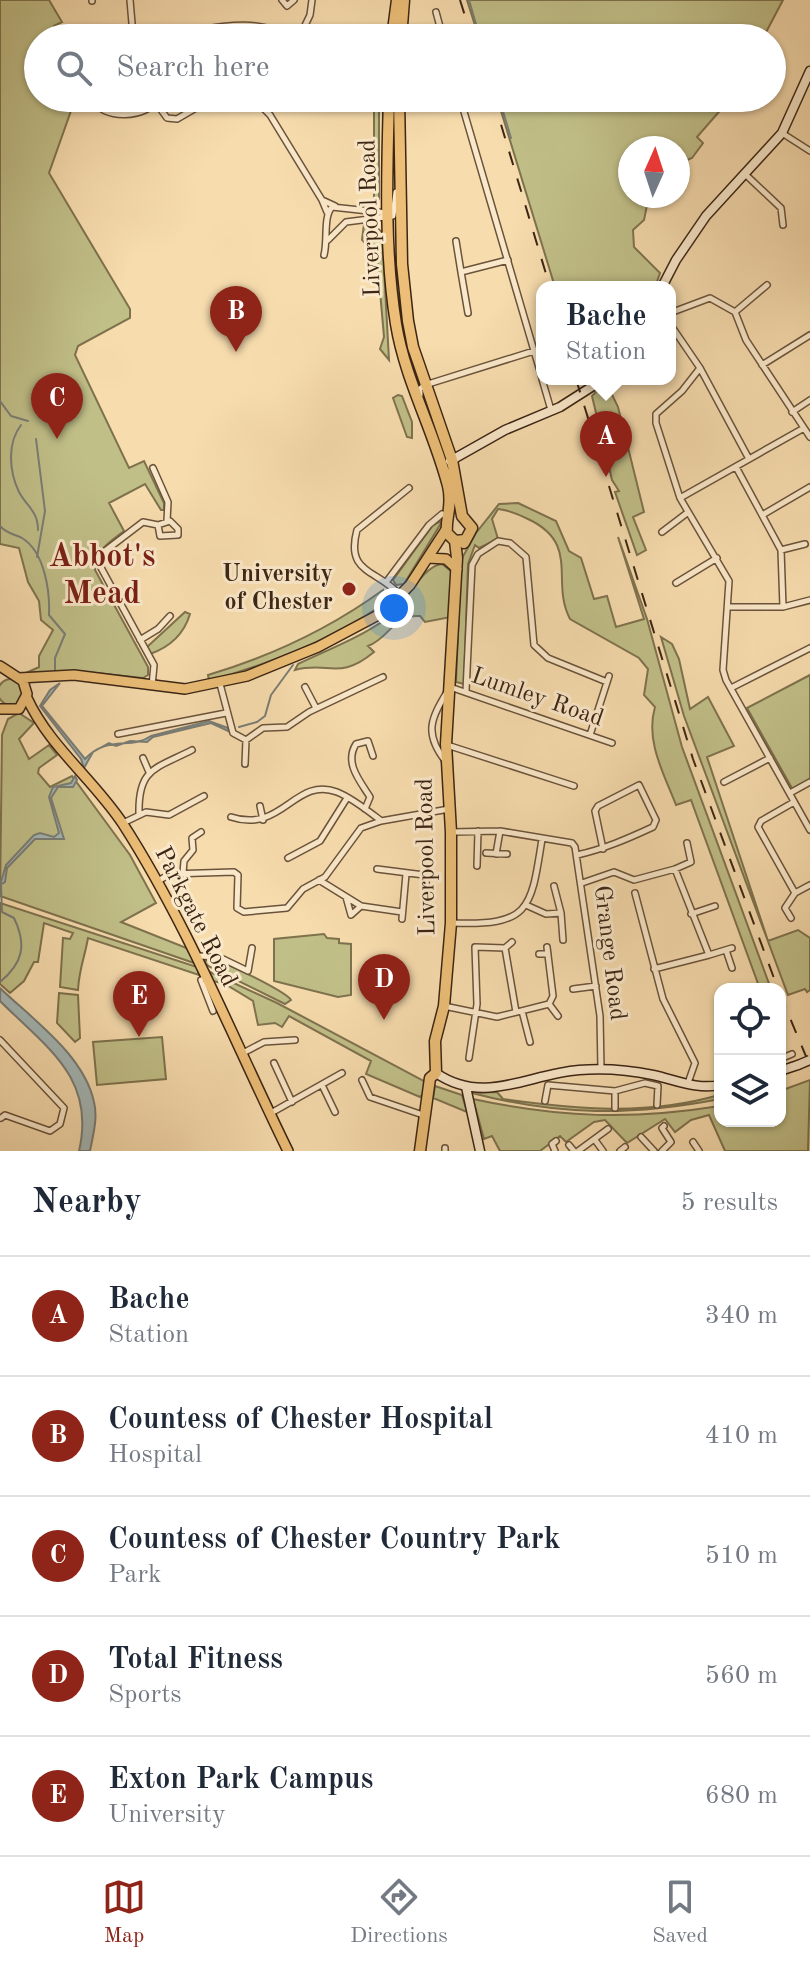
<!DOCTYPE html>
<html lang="en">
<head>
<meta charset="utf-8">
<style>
  :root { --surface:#fff; --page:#f6f6f7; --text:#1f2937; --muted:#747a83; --line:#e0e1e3; --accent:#8f2418 }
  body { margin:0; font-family:"Old Standard TT",serif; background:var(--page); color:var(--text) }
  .controls { position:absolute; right:24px; bottom:24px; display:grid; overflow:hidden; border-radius:16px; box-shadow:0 2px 6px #0004 }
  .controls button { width:72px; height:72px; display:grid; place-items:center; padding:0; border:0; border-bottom:2px solid var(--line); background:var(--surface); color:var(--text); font:40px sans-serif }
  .compass { position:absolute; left:618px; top:136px; width:72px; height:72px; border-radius:50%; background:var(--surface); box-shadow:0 2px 6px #0004; rotate:3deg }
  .you { position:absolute; left:394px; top:608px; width:28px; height:28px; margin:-20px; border:6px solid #fff; border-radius:50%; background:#1a73e8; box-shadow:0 0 0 12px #1a73e833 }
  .badge { display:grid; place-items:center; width:52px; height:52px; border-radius:50%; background:var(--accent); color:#fff; font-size:26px; font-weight:700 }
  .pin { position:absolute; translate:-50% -66px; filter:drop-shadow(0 2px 4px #0008) }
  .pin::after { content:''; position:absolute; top:42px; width:28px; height:24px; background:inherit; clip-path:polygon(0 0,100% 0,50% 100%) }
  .popup { position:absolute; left:536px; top:281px; width:140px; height:104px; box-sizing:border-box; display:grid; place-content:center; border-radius:16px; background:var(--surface); filter:drop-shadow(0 2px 6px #0005); font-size:26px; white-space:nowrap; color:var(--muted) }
  .popup b { font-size:30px; color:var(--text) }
  .popup::after { content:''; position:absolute; left:50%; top:100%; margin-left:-16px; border:16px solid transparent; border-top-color:var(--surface) }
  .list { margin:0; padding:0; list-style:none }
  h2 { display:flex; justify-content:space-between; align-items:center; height:104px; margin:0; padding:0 32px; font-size:34px }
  h2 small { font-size:26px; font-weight:400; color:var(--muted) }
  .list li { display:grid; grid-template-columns:52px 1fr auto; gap:24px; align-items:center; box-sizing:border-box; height:120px; padding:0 32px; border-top:2px solid var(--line) }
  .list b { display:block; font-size:30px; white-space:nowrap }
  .list p { margin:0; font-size:26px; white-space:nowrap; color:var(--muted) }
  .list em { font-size:26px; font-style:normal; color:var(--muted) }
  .icon { flex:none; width:44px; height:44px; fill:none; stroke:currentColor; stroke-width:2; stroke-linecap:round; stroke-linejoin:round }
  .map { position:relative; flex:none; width:810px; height:1151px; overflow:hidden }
  .search { position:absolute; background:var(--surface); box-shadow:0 2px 6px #0004; left:24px; right:24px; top:24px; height:88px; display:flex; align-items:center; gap:20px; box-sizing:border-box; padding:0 28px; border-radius:44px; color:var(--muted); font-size:30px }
  .sheet { height:704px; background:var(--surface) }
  nav { display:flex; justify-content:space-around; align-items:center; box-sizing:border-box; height:112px; border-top:2px solid var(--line); background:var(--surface); font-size:22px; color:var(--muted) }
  nav a { display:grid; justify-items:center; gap:4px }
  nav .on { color:var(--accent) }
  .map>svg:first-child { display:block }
</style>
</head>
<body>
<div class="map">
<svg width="810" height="1151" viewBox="0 0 810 1151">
  <rect width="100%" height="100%" fill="#f7dcae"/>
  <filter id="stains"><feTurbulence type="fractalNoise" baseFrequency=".0025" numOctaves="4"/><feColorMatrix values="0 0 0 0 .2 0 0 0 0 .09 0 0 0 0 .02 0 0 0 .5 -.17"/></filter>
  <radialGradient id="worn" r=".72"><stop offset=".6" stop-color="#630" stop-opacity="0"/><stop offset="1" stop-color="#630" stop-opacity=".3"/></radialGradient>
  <path fill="#c1bf88" stroke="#7e724e" stroke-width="2" d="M0,0H49L62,22L54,26L60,38H38V98H83L72,108L49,173L130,309V318L78,346L75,355L129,468L144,461L164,503V510H161L145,484L109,503L124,531C110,542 94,551 95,570L148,667V675L143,678L77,671L26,673L39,667V656L53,630L41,620L39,601L28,582L19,548L0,544Z
    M467,0H783L763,38H479Z
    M374,98H379V199L374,203Z
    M497,98H731L697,137L703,143L692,158L678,164V148H630V196H649L644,220L633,230L634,247L660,273L655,287H555Z
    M368,221L382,232L389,360L380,349L384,337L377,257L371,242L367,245L362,240L364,224Z
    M606,382L618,407L644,512L633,517L646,550L637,555L615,492L619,491L612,480L592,396Z
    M398,395L402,396L412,422V438L407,437L393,398Z
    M518,503L556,521L569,551L581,558L594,599L607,596L616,627L644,619L618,537L647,619L682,747L771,989H760L691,800L676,805C664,774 645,741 655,707L644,695L648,669L639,658L570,619C550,581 581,544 528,519C518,514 509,510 498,509L492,519L498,539L479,548L475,545L468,564L464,684L456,682L461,560L476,533L499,504Z
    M443,520L404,584L396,585L393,580L433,525Z
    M442,564L452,572L451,617L425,622L420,616C393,614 390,638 368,646L374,652C339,681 329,661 295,670L298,664C329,649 370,634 396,611C409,597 423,566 442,564Z
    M383,590L385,603C332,640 271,663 209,681L208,675C272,656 329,629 383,590Z
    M185,612L190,614C184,634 170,647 150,654L147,647Z
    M661,637L672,644L679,659L690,709L708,697L734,746L707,757L768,941L798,930L810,938V990L807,992L805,989L788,995L684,716Z
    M810,675V780L793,790L747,708Z
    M-2 692a13 13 0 1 1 26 0a13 13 0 1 1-26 0Z
    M19,713L34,723L19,739L29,759L49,745L57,755L39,768L38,773L50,787L72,776L130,855L156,903L121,922L189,949L194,963L0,896L2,735L8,719Z
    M0,903L197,967L199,975L88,938C85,956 79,969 78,990L60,987L63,938L70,939L73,933L44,923L38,962H34L24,981L10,993L0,984Z
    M324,934L327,938L339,939V943L351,944V995L338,997L274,981V939Z
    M207,958C221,959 286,992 291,1000L285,1004L208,966L205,963Z
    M210,972L277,1003L424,1081V1093L420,1097L366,1074L371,1061L289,1016L282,1027L275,1023L258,1025L253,1001L225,984L213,981Z
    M59,993L78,995L80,1038L75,1042L57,1023Z
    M162,1037L166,1079L97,1085L93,1042Z
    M810,1080L808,1151H725L709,1115L691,1120L675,1132L665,1119L627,1143L605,1120L594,1122L566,1142L560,1136L540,1151H500L492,1136L484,1139L473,1099C561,1118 632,1120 720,1106V1121H780V1091Z
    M435,1086L462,1095L467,1112L433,1098Z
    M720,1088V1099C632,1116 560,1116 472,1093L497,1092L503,1099C575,1109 647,1116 719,1095Z"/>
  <path fill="#a4b8b7" stroke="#7a7d76" stroke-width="2" d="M60,683L42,706L85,759C107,735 131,750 151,736L209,721L228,728V731L211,723L153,737L147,742L130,741L116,746L109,743L93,752L84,768L81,759L40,706L50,690Z
    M75,776L77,780L73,787H58L51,798L64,839H35L7,868L5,882L0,885L6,865L34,835L40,833L54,837L59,833L49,797L53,787L71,783Z
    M0,988C32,1019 84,1055 94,1102C98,1118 93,1135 90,1151H79C96,1078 47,1048 0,1001Z"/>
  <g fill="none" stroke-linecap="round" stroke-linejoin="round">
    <path stroke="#7a7d76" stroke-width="2" d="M469,0L480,38
      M499,98L511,138
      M0,401L11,416L28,421
      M21,425C7,443 9,471 19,492C27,507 38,511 38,530
      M36,439L45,511L37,557
      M0,526C7,534 14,534 22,538C45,552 50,592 49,615L65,634L55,658V671
      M239,727L257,722L265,716L271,695L293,665
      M0,982C23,963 27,945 14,918L2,912L1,886"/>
    <g stroke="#6a533b" stroke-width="8">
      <path id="street" d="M92,0V1
        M130,0L133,35C191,41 237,8 294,38
        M282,0L287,6L294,0
        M436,12L443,38
        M299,38L310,15L312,0
        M92,98C101,121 148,119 159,98
        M253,98L270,115L322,200
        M460,98L542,378
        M156,103L167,118L177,119L213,98
        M782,133L810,151
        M745,174L781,208L783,225
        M327,212L322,200L335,206
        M328,240L346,222L393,216L396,192
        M456,241L461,272
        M324,255C328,240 323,217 332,207L387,213
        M735,312L767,285
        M468,313L461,272L508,260
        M670,313L710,298L735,312L746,340L810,437
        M670,324L700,368L749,459
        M762,365L810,335
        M700,368L682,391L656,414V423L680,498L729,581L723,670L726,680L810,830
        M542,379L551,410
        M420,395V389L425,385L534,351
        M792,412L810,400
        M736,467L781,550L783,607
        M153,468L168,502L167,521
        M680,498L804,428
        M764,514L810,487
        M662,532L687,513
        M781,550L805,544
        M387,581L429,525L442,514
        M676,583L717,558
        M400,595C377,569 345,574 357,530L409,488
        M729,607H783L810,600
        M140,640L158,629L170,616
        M220,684L233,733L246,740L263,728L287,727L309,712L383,677
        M152,686L154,665L99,564L105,551L143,522L158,525L170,521L178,529V535L160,536L158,525
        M305,687L316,708
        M731,688L810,648
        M466,691L472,565L478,554L498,541L510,543L526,557L534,645L548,658L607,682
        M118,734L226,713
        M590,735L609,676
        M447,745L574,786
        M143,758L149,772
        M446,762C422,732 432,717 450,687L612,743
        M245,764L246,740
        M724,782L770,758
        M790,793L810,782
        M794,802L761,821L758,827L795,893L810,885
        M260,806L263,820
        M365,809L370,797C360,781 344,763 356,744L368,741L373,756
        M139,814C138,768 155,769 192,750
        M231,817C282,834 295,776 337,792C352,798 367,810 380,820
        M123,823L146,812L169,815L204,796
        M451,832L500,831L572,843L575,847L600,1016L601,1069
        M486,853L507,854
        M496,854L500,831
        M577,855C604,849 627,839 653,827L656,820L639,785L598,806L595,811L603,849
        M288,858L320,841L347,798
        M426,860V891
        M477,866L478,831
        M377,869L424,875
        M675,869L691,862L687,843
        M183,873L184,861L193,850L192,838L201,832
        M319,880L361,906L402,912
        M158,881L170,874L234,872L238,875L237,908L244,912L287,908L303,889L325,877L361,828L381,821L449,809
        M582,883L614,872L634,880L675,869L709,955L654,969
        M554,886L561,913
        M635,893L663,999L695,1063L688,1083
        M346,897L351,915L361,906
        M526,905L546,914L561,913L563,940
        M691,914L715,906
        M791,918L785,908L795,893
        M402,919L406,874
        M452,923C530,926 531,910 542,839
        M505,948L512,942
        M726,950L732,968
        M539,954H548
        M709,955L732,948
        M199,956L219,957L248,971L252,948
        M206,978L201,980L213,1011
        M573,989L596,986
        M549,1004L558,1016
        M444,1006L497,1017L549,1004L553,996L547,947
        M522,1011L530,1042
        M0,1040L64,1108L60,1124L50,1131L5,1115L1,1118
        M243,1053L264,1042L295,1040
        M469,1058L477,1004L475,947L505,948L516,1012
        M780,1059L792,1054
        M274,1063L292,1102
        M362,1080L370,1097L423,1115
        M322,1085L335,1112
        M545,1101L548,1085L615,1091L645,1083L658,1086L657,1105
        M615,1108V1091
        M271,1113L342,1073
        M641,1137L654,1151
        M595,1140L603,1151
        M693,1142L699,1151
        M569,1145L574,1151
        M445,1151V1148
        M555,1151L552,1144L556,1141
        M578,1151L608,1129
        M620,1151L625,1147
        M662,1151L671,1142L662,1128L664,1126"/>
    </g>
    <g stroke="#3b2515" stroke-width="11">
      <path id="secondary" d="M662,287L676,260L706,216L782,133L810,71
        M450,461L505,430L560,407L604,379
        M780,1071L798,1065
        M436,1073C484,1106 528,1074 579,1070C604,1068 629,1070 653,1075C676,1080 697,1090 720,1085
        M466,1087L480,1151"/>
    </g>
    <g stroke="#3b2515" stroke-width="12">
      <path id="primary" d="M428,558L446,559L457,569
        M0,666L23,681L27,694L19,709H0
        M19,678L74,675L185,689L247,676L318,647L382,613L410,585L447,528
        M27,698C49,746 94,780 123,824C189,927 234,1041 288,1151"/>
    </g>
    <g stroke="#3b2515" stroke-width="13">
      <path id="highway" d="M392,38L397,0
        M401,38L404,0
        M389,98C387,172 384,250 396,324C405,380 434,431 448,486C453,506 445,519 447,533L455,541L465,540
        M399,98L402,264L408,321L413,347L452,460L462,516
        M462,516L472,528L464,543
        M420,1151L430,1078L436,1073L435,1041L444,1006L451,923V832L446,744L457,558L455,541"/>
    </g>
    <use href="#street" stroke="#fae8ca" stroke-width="5"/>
    <use href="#secondary" stroke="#fae8ca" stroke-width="8"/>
    <use href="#primary" stroke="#ecbe77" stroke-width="9"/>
    <use href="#highway" stroke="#ecbe77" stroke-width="10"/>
    <path stroke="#3b2515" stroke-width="2" stroke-dasharray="14 14" stroke-linecap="butt" d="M460,0L472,38
      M493,98L550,287
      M576,379L693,759L778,989
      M780,994L810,1066"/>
    <g stroke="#3b2515" stroke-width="11" stroke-linecap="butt">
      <path id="secondary-bridge" d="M798,1065L810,1060"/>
    </g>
    <use href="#secondary-bridge" stroke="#fae8ca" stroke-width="8"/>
  </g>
  <circle fill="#8f2418" stroke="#fae8ca" stroke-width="3" cx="349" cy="589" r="8"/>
  <g text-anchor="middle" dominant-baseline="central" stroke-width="6" stroke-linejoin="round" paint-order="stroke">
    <g font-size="24" fill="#3b2515" stroke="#fae8ca">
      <text transform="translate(371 218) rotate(-92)">Liverpool Road</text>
      <text transform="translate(537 698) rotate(19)">Lumley Road</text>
      <text transform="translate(427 857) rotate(-91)">Liverpool Road</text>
      <text transform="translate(195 917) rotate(63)">Parkgate Road</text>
      <text transform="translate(609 953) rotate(83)">Grange Road</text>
    </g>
    <g font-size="24" font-weight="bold" fill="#3b2515" stroke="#fae8ca" text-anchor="end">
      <text x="333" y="575">University<tspan x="333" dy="28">of Chester</tspan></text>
    </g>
    <g font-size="32" font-weight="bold" fill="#7a1f14" stroke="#fae8ca">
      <text x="102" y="558">Abbot's<tspan x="102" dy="37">Mead</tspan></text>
    </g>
  </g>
  <rect width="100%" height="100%" filter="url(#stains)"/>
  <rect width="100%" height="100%" fill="url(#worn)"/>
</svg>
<div class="controls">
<button><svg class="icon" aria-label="locate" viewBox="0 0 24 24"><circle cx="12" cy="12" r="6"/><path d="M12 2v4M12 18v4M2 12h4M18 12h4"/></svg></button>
<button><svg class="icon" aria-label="layers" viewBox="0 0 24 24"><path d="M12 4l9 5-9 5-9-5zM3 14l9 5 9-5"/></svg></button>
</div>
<svg class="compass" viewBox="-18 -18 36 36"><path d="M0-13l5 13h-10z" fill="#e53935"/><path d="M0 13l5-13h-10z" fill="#747a83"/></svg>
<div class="you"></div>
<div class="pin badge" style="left:606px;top:477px">A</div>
<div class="popup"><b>Bache</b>Station</div>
<div class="pin badge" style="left:236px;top:352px">B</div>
<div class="pin badge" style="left:57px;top:439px">C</div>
<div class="pin badge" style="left:384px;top:1020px">D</div>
<div class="pin badge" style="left:139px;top:1037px">E</div>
<div class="search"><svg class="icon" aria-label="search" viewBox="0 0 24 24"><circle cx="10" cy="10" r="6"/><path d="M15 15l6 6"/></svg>Search here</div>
</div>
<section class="sheet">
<h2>Nearby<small>5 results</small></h2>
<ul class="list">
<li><span class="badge">A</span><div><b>Bache</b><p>Station</p></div><em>340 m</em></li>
<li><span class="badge">B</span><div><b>Countess of Chester Hospital</b><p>Hospital</p></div><em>410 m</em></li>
<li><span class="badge">C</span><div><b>Countess of Chester Country Park</b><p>Park</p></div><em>510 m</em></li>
<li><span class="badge">D</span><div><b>Total Fitness</b><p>Sports</p></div><em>560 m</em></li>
<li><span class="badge">E</span><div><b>Exton Park Campus</b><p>University</p></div><em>680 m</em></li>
</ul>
</section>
<nav>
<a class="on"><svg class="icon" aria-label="map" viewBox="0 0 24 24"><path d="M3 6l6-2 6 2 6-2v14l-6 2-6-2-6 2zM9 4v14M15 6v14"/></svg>Map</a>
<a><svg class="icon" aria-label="directions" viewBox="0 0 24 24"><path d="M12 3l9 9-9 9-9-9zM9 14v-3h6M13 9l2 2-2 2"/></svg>Directions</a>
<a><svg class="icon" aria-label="saved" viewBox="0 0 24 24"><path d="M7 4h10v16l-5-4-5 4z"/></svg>Saved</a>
</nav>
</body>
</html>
